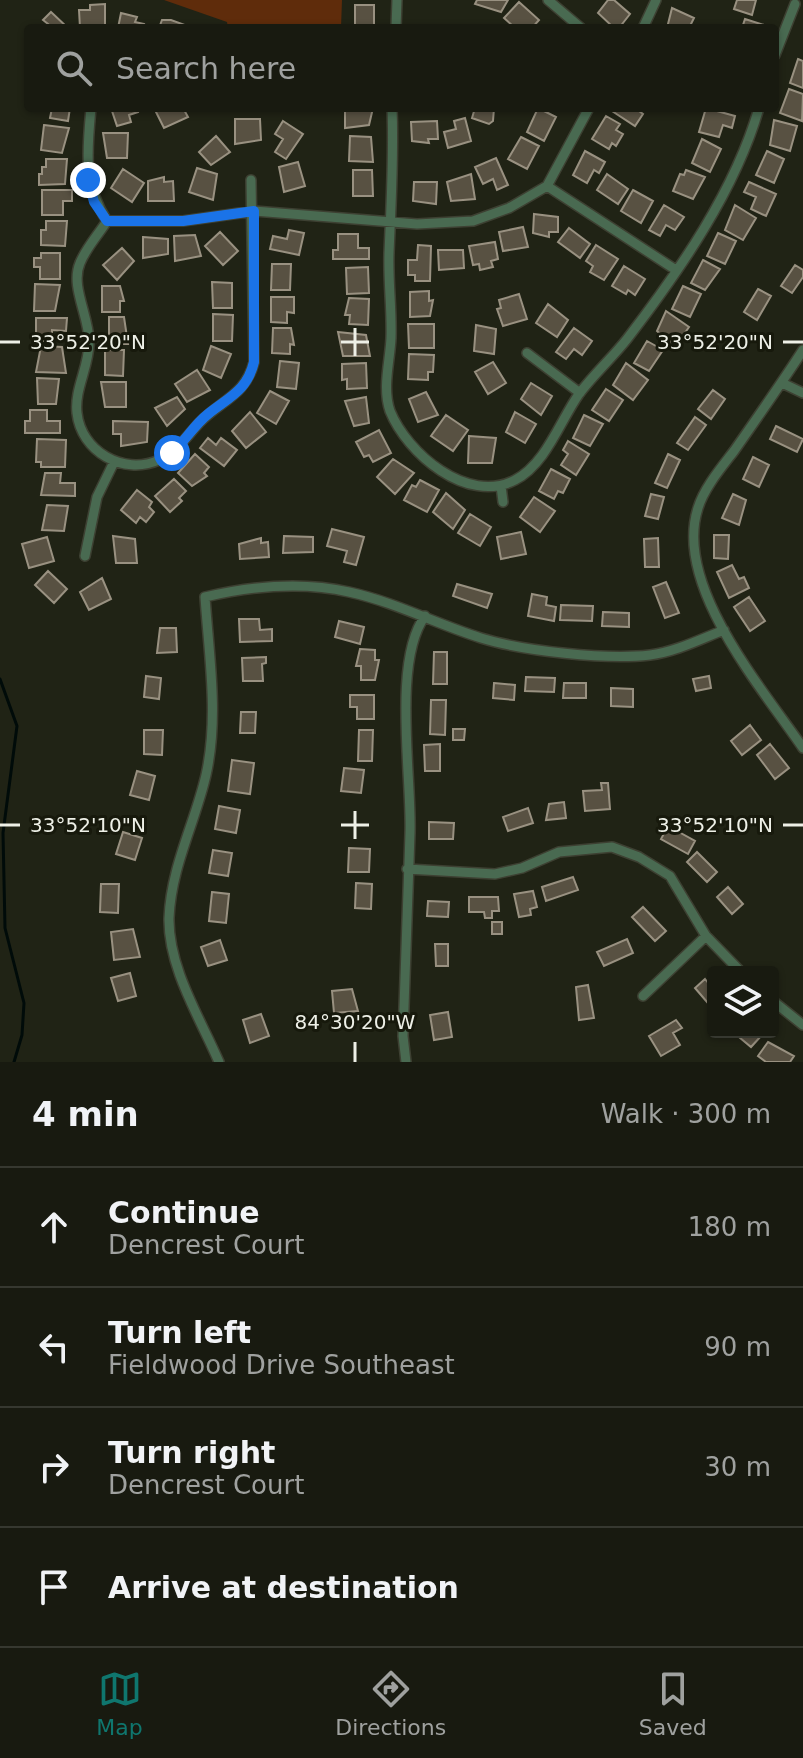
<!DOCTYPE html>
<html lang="en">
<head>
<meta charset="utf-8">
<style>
  :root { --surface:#181a10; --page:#212319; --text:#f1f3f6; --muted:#9fa19f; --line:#363830; --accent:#0f766e }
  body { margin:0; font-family:"DejaVu Sans",sans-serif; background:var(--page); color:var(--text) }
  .controls { position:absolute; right:24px; bottom:24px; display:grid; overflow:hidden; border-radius:8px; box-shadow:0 2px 6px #0004 }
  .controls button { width:72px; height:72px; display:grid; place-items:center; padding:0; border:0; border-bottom:2px solid var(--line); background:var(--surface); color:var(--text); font:40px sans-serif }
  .stop { position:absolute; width:24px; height:24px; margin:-18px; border:6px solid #1a73e8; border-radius:50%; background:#fff }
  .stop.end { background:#1a73e8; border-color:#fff; box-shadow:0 2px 8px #0008 }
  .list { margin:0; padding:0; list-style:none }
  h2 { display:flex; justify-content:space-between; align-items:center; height:104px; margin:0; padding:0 32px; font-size:34px }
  h2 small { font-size:26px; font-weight:400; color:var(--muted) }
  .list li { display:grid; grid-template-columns:52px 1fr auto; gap:24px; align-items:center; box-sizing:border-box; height:120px; padding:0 32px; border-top:2px solid var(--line) }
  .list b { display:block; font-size:30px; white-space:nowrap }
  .list p { margin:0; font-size:26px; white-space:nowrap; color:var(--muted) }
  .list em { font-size:26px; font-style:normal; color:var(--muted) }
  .icon { flex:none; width:44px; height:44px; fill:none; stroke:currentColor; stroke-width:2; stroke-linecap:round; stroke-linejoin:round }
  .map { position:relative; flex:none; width:803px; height:1062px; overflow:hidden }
  .search { position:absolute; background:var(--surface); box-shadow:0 2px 6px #0004; left:24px; right:24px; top:24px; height:88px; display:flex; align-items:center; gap:20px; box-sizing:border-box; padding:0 28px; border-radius:8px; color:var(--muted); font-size:30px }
  .sheet { height:584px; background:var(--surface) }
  nav { display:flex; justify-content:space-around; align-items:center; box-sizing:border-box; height:112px; border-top:2px solid var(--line); background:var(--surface); font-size:22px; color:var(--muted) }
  nav a { display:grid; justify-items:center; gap:4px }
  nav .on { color:var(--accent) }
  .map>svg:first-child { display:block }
</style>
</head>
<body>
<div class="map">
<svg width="803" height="1062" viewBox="0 0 803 1062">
  <rect width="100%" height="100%" fill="#202315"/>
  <path fill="#5f2c0b" d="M164,0H342L341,28H228L227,22Z"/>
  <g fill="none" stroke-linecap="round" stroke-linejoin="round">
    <path stroke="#000b09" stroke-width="3" d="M0,679L17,726L3,833L5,928L24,1003L22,1035L14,1062"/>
  </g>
  <path fill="#585142" stroke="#999181" stroke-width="2" d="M477,0H508L501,12L475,4Z
    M608,0H614L630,14L619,28H614L598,13Z
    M737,0H756L752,15L734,9Z
    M519,2L539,20L532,28H515L504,18Z
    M105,4V28H80L79,10H90V5Z
    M355,5H374V28H355Z
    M672,8L694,18L689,28H667Z
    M51,12L68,28H45L48,24L43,20Z
    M121,13L137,17L135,22L144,24L143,28H118Z
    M745,19L764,25L763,28H742Z
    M162,20H171L185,25L184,28H159Z
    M798,59L803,61V88L790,83Z
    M789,89L803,94L802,121L780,113Z
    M49,108H70L68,121L50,118L52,108Z
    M111,108H137L138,112L129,115L131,122L117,126Z
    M160,108H183L188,117L164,128L155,110Z
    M345,108H373L369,125L345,128Z
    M475,108H494L493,121L489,124L472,118Z
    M538,108L556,117L544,141L527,132Z
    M614,108H635L643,114L635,126L612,111Z
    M706,108L735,116L732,128L723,125L719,137L699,132Z
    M606,116L620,124L616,130L623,134L616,146L612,143L609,149L592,139Z
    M465,118L471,141L448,148L444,132L456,129L454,121Z
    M235,119H260L261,140L235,144Z
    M774,120L797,126L790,151L770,145Z
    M283,121L303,134L286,159L275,152L283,139L275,134Z
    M437,121L438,139H428L429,143L412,141L411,122Z
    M44,125L69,128L62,153L41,150Z
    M103,133H128L127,158H107Z
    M216,136L230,152L211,165L199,152Z
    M350,136L371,137L373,162L349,161Z
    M521,137L539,146L527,169L508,159Z
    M702,139L721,149L710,172L692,163Z
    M585,151L605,162L599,173L594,170L587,183L573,175Z
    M767,151L784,159L774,183L756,175Z
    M496,158L508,185L497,190L493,179L483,184L475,167Z
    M46,159H67L65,184L39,185V174H42V167H46Z
    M298,162L305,186L284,192L279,167Z
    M197,168L217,174L213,200L189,192Z
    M123,169L144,183L132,202L111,188Z
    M353,170H372L373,196H353Z
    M686,170L705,177L693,199L673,191L680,174L684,175Z
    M471,174L475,199L451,201L447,182Z
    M607,174L628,189L618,204L597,190Z
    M164,177V182L173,181L174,201H148V181Z
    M414,182H437L436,204L413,201Z
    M749,182L776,194L766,216L751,209L756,197L744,192Z
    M42,190H72V201H63V215H42Z
    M633,190L653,201L641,223L621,211Z
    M664,205L684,217L675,230L666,225L660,236L649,230Z
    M735,205L756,218L743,240L725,230Z
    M534,214L558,217V232H549V237L533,233Z
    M46,221H67L65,246L41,245V230H46Z
    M523,227L528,247L503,251L499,232Z
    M569,228L590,244L580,258L558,242Z
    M289,230L304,233L299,255L270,249L273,236L287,239Z
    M220,232L238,251L223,265L205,246Z
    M718,233L736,241L725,264L707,256Z
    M338,234H358V248H369V259H333V250H338Z
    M195,235L201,256L175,261L174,236Z
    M143,237L168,239V254L143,258Z
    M495,242L498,259L491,261L493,267L480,270L479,264L473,265L469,246Z
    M418,245L431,246L430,281H415V275H408V260H417Z
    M596,245L618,259L604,280L590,272L593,266L586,261Z
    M122,248L134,261L117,280L103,265Z
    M438,250H463L464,268L439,270Z
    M41,253H60V279H40V267H34V258H41Z
    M703,260L720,269L705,290L691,283Z
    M272,264H291L290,290H271Z
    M795,265L803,270V277L792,293L781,286Z
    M624,266L645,279L635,295L628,290L626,294L612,286Z
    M368,267L369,293L347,294L346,268Z
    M212,282L232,283V308H213Z
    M35,284L60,285L55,311H34Z
    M102,286H120L124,301H120V312H102Z
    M683,286L701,294L690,317L672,309Z
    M758,289L771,296L757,320L744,312Z
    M429,291V301L433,300L430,316L410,317V292Z
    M519,294L527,319L503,326L497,309L501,308L499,300Z
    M271,297H294V313L287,312V323L271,322Z
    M349,298L369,299L368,325L349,324L350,315H345Z
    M548,304L568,320L557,337L536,323Z
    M666,311L689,327L675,347L657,331Z
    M213,314L233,315L232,341H213Z
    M109,317H124L128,344H109Z
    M36,318H67L66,331L52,330V341H36Z
    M408,324H434V348H409Z
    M476,325L496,329L494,354L474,351Z
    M273,328H291L294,345L290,344V354L272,353Z
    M574,328L592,341L582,355L574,349L566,359L556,352Z
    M338,332L366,335L370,356H343Z
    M647,341L663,350L649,371L634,363Z
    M41,346L62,347L66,373L36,372Z
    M211,346L231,354L221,378L203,370Z
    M105,350H124L123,376L105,375Z
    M409,354L434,355L433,372H428V380L408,379Z
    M280,361L299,363L296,389L277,387Z
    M493,362L506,383L488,394L475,372Z
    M366,363L367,388L347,389V379L342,380V364Z
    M626,363L648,380L633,400L613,385Z
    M197,370L210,390L187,402L175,384Z
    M37,378L59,379L56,404H38Z
    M101,382H126V407H105Z
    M531,383L552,396L541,415L521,399Z
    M606,389L623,400L609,421L592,410Z
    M713,390L725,399L711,419L698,409Z
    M270,391L289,401L276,424L257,413Z
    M426,392L438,415L418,422L409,399Z
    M177,397L185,409L167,426L155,408Z
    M366,397L369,423L354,426L345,401Z
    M30,410H47V421H60V433H25V421H30Z
    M250,412L266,432L246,448L232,431Z
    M515,412L536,424L525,443L506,432Z
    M446,415L468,430L453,451L431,436Z
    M584,415L603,424L590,446L573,438Z
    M695,417L706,425L688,450L677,443Z
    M113,421L148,422L147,442L121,446V434H113Z
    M776,426L803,439L797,452L770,439Z
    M379,430L391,453L373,462L369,455L364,457L356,442Z
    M469,436L496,438L492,463H468Z
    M208,438L216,445L221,438L237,450L224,466L200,448Z
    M37,439L66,440L65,467H41V462H36Z
    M568,441L589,454L576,475L561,465L568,454L563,450Z
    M195,454L209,467L204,473L207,476L192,486L178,473Z
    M668,454L680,460L667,488L655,483Z
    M753,457L769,465L759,487L743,479Z
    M393,459L414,473L395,494L377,477Z
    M551,469L570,479L563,493L558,491L554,499L539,491Z
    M45,473H61L60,483H75V496L41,495Z
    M174,479L186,491L179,498L182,501L170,512L155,496Z
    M420,480L439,490L427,512L404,500L412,485L416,487Z
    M137,490L152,502L149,507L154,512L146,522L140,517L136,523L121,510Z
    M446,493L465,510L453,529L433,512Z
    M651,494L664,497L658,519L645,516Z
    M733,494L746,500L739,525L722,518Z
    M534,497L555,511L540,532L520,517Z
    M47,505L68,506L64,531L42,530Z
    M470,514L491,527L480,546L458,533Z
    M332,529L364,537L356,565L344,562L347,551L327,546Z
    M521,532L526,554L501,559L497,537Z
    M714,535H729L728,559L714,558Z
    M113,536L135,539L137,563H116Z
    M284,536L313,537V552L283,553Z
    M47,537L54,561L29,568L22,544Z
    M261,538V543L268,542L269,557L240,559L239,544Z
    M658,538L659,567H645L644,539Z
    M732,565L739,579L744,577L749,588L729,598L717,572Z
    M48,571L67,589L54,603L35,585Z
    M102,578L111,599L89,610L80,592Z
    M666,582L679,613L665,618L653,587Z
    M457,584L492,594L487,608L453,596Z
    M532,594L547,597L546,605L556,607L554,621L528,616Z
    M749,597L765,621L750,631L734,607Z
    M561,605L593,606L592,621L560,620Z
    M603,612L629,613V627L602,626Z
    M239,619H259L260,630L272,629V641L240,642Z
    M339,621L364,627L360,644L335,637Z
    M160,628H176L177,652L157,653Z
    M360,649L375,650V660H379L375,680H361V666H356Z
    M434,652H447V684H433Z
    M266,657V663L262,664L263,681H243L242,658Z
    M146,676L161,678L159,699L144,697Z
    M709,676L711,688L696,691L693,679Z
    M526,677L555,678L554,692L525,691Z
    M494,683L515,685L514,700L493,698Z
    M564,683H586V698H563Z
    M611,688L633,689V707L611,706Z
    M350,695H374V719H357V707H350Z
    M431,700H446L445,735L430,734Z
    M241,712H256L255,733H240Z
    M750,725L761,740L742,755L731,741Z
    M453,729H465L464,740H453Z
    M144,730H163L162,755L144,754Z
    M359,730H373L372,761H358Z
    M440,744V771H425L424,745Z
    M770,744L789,768L775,779L757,755Z
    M232,760L254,763L250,794L228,791Z
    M344,768L364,770L361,793L341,791Z
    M137,771L155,776L149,800L130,795Z
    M601,783H608L610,809L585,811L583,791L602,790Z
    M564,802L566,818L546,820L549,804Z
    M219,806L240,810L236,833L215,829Z
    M528,808L533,823L508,831L503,817Z
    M429,822L454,823L453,839H429Z
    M668,826L695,841L688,854L661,839Z
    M123,832L142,838L135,860L116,854Z
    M349,848L370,849L369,872H348Z
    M213,850L232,853L228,876L209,873Z
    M697,852L717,872L707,882L687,862Z
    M573,877L578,890L546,901L542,887Z
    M356,883L372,884L371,909L355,908Z
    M101,884H119L118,913L100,912Z
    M728,887L743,904L732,914L717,897Z
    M533,891L537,907L530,909L531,915L519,917L514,894Z
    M212,892L229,894L226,923L209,921Z
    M469,897H498L499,911H492V918H485L484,912H469Z
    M428,901L449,902L448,917L427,916Z
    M643,907L666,931L655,941L632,917Z
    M492,922H502V934H492Z
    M133,929L140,957L114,960L111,932Z
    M627,939L633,953L604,966L597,952Z
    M220,940L227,960L208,966L201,947Z
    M435,944H448V966H436Z
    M130,973L136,996L118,1001L111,978Z
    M705,979L713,989V1009L695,988Z
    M588,985L594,1018L579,1020L576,987Z
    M352,989L358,1011L334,1013L332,991Z
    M448,1012L452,1037L434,1040L430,1015Z
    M261,1014L269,1036L250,1043L243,1020Z
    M676,1020L682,1028L673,1033L680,1045L661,1056L649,1036Z
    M733,1032H756L761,1036L751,1047Z
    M768,1042L794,1056L790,1062H766L758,1056Z"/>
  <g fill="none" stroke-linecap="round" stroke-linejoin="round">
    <g stroke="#3d4032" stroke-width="12">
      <path id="minor" d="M548,0L581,28
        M396,28L397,0
        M643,28L656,0
        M775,55L795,4
        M91,108C87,151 83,184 107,221C98,235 86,248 80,263C70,286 89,316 89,341C90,365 74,389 77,413C81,451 123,476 159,460C177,452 186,437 199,423C220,401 246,395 254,362L251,180
        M392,108C394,157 391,204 389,253C388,282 392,310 391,338C390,361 382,388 390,411C407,453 467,505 515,480C546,464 560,421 579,394C594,374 612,358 627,339C680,270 735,191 759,108
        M547,186L676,270
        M107,221H183L254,211L417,224L473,221L509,208L547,186L589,108
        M803,350C781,384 757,418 734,451C721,468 704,488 698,508C673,585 762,688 803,748
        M527,353L580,393
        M782,383L803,393
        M501,486L503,502
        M85,556L97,497L114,462
        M407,869L495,874L522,868L559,852L612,847L639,857L670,876L706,936L741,972
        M643,996L706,936
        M773,1001L803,1025
        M219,1062C200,1018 168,967 169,918C171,867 195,823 206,775C219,717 209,656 205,597C252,586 301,581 349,592C395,602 436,624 481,638C523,651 606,660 650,655C675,652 701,639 724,630
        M406,1062L403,1036C405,968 408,901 410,833C412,777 392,661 425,616"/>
    </g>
    <use href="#minor" stroke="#496a51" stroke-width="9"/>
  </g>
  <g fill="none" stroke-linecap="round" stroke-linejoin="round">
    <path stroke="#1a73e8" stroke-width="10" d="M88,180L94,202L107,221H183L254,211V362C247,391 229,397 208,414C194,425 185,441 172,453"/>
  </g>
  <path fill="none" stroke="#eef0e7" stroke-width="3" d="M355,328V356M0,342H20M341,342H369M783,342H803M355,811V839M0,825H20M341,825H369M783,825H803M355,1042V1062"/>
  <g font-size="20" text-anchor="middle" fill="#eef0e7" stroke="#17190c" stroke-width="6" stroke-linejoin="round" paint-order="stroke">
    <text x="88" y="349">33°52'20"N</text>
    <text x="715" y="349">33°52'20"N</text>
    <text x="88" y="832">33°52'10"N</text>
    <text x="715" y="832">33°52'10"N</text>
    <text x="355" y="1029">84°30'20"W</text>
  </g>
</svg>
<div class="controls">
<button><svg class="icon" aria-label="layers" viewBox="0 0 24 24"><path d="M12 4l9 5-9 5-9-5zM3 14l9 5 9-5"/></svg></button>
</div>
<div class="stop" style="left:172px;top:453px"></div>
<div class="stop end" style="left:88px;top:180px"></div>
<div class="search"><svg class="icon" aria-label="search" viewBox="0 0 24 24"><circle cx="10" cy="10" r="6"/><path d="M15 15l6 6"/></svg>Search here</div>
</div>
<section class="sheet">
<h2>4 min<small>Walk · 300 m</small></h2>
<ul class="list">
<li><svg class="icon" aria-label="ahead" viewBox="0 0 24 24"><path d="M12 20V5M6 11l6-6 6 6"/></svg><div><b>Continue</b><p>Dencrest Court</p></div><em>180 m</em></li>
<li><svg class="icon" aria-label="left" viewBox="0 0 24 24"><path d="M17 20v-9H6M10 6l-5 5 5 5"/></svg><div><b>Turn left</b><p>Fieldwood Drive Southeast</p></div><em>90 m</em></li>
<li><svg class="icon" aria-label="right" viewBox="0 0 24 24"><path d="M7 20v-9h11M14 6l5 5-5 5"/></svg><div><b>Turn right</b><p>Dencrest Court</p></div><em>30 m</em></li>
<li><svg class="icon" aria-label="arrive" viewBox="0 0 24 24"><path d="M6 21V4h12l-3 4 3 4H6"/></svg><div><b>Arrive at destination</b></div></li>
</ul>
</section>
<nav>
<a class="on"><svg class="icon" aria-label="map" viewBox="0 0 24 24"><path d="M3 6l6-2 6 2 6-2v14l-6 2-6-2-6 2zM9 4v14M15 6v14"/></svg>Map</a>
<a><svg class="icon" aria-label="directions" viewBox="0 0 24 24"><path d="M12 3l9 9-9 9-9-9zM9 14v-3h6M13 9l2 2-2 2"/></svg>Directions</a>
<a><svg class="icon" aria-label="saved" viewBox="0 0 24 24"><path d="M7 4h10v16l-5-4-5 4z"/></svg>Saved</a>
</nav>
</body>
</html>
